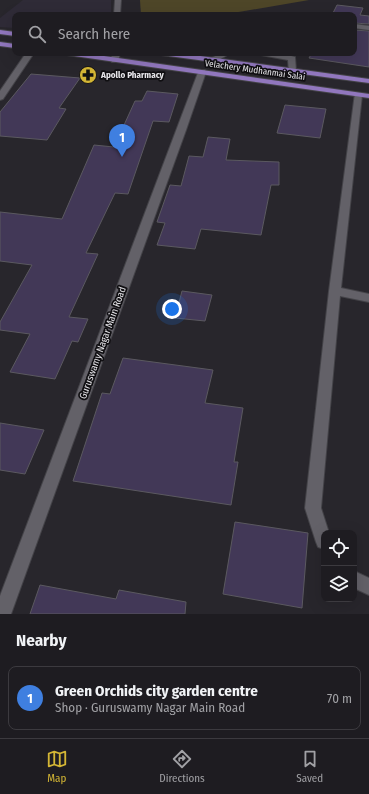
<!DOCTYPE html>
<html lang="en">
<head>
<meta charset="utf-8">
<style>
  :root { --surface:#1e1c21; --page:#26252a; --text:#f1f3f6; --muted:#a1a1a5; --line:#3c3a3f; --accent:#d4b635 }
  body { margin:0; font-family:"Fira Sans Condensed",sans-serif; background:var(--page); color:var(--text) }
  .controls { position:absolute; right:12px; bottom:12px; display:grid; overflow:hidden; border-radius:8px; box-shadow:0 4px 16px #0002 }
  .controls button { width:36px; height:36px; display:grid; place-items:center; padding:0; border:0; border-bottom:1px solid var(--line); background:var(--surface); color:var(--text); font:20px sans-serif }
  .you { position:absolute; left:172px; top:309px; width:14px; height:14px; margin:-10px; border:3px solid #fff; border-radius:50%; background:#1a73e8; box-shadow:0 0 0 6px #1a73e833 }
  .badge { display:grid; place-items:center; width:26px; height:26px; border-radius:50%; background:var(--accent); color:#fff; font-size:13px; font-weight:700 }
  .pin { position:absolute; translate:-50% -33px; filter:drop-shadow(0 1px 2px #0008) }
  .pin::after { content:''; position:absolute; top:21px; width:14px; height:12px; background:inherit; clip-path:polygon(0 0,100% 0,50% 100%) }
  .list { margin:0; padding:0; list-style:none }
  h2 { display:flex; justify-content:space-between; align-items:center; height:52px; margin:0; padding:0 16px; font-size:17px }
  h2 small { font-size:13px; font-weight:400; color:var(--muted) }
  .list li { display:grid; grid-template-columns:26px 1fr auto; gap:12px; align-items:center; box-sizing:border-box; height:64px; margin:0 8px 8px; padding:0 8px; border:1px solid var(--line); border-radius:8px }
  .list b { display:block; font-size:15px; white-space:nowrap }
  .list p { margin:0; font-size:13px; white-space:nowrap; color:var(--muted) }
  .list em { font-size:13px; font-style:normal; color:var(--muted) }
  .icon { flex:none; width:22px; height:22px; fill:none; stroke:currentColor; stroke-width:2; stroke-linecap:round; stroke-linejoin:round }
  .map { position:relative; flex:none; width:369px; height:614px; overflow:hidden }
  .search { position:absolute; background:var(--surface); box-shadow:0 4px 16px #0002; left:12px; right:12px; top:12px; height:44px; display:flex; align-items:center; gap:10px; box-sizing:border-box; padding:0 14px; border-radius:8px; color:var(--muted); font-size:15px }
  .sheet { height:124px; background:var(--surface) }
  nav { display:flex; justify-content:space-around; align-items:center; box-sizing:border-box; height:56px; border-top:1px solid var(--line); background:var(--surface); font-size:11px; color:var(--muted) }
  nav a { display:grid; justify-items:center; gap:2px }
  nav .on { color:var(--accent) }
  .map>svg:first-child { display:block }
</style>
</head>
<body>
<div class="map">
<svg width="369" height="614" viewBox="0 0 369 614">
  <rect width="100%" height="100%" fill="#28262c"/>
  <path fill="#2f2b37" d="M23,0H111V15H15V28L0,27V18Z"/>
  <path fill="#4e4628" d="M140,0H309L221,15H141Z"/>
  <path fill="#423857" stroke="#5b5960" d="M337,5L363,8L360,15L369,16V24L354,23V15H332Z
    M354,30L369,31V67L309,58L312,53H354Z
    M31,74L80,78L59,108L66,109L47,140L0,136V112Z
    M147,91L178,94L169,122L153,121L128,194L115,193L86,253L98,254L69,317L88,319L78,342L72,341L55,379L10,372L30,334L0,330V322L32,265L0,261V212L62,219L94,145L114,147L135,101H142Z
    M285,105L326,109L320,138L277,133Z
    M208,137L230,139L226,160L279,162V185H271L261,235L201,229L195,249L157,245L165,223L157,222L170,185L181,186L189,156L203,157Z
    M182,291L212,295L205,321L175,318Z
    M123,358L213,370L205,403L243,408L234,462H238L231,505L73,481L102,393L110,394Z
    M0,423L44,430L25,474L0,470Z
    M235,522L308,533L302,608L223,594Z
    M40,585L116,599L119,590L186,602L185,614H30Z"/>
  <g fill="none" stroke-linecap="round" stroke-linejoin="round">
    <g stroke="#444348" stroke-width="2">
      <path id="lane" d="M221,53H231L215,62H209L208,60Z
        M260,53H280L295,57L296,71L295,73H289L288,60L261,55Z"/>
    </g>
    <g stroke="#444348" stroke-width="2">
      <path id="street" d="M354,24L369,26V30L354,28Z
        M26,53H34L3,99L0,100V91Z
        M199,70H205L206,72L186,130L11,614H0V596Z
        M355,93H361L362,95L341,288L369,294V302L340,296L321,508L329,533H324V549L318,547L316,542L305,508L329,291Z
        M354,571L369,578V595L354,588Z"/>
    </g>
    <g stroke="#444348" stroke-width="2">
      <path id="secondary" d="M115,0H121L120,15H114Z
        M112,53H120L118,62H112L111,60Z"/>
    </g>
    <g stroke="#444348" stroke-width="2">
      <path id="primary" d="M0,30L15,32V36L0,34Z
        M0,42L15,44V48L0,46Z
        M63,53H83L369,94V98L67,55Z
        M157,53H178L369,79V83L161,55Z"/>
    </g>
    <use href="#lane" fill="#636168" fill-rule="evenodd"/>
    <use href="#street" fill="#636168" fill-rule="evenodd"/>
    <use href="#secondary" fill="#636168" fill-rule="evenodd"/>
    <use href="#primary" fill="#9177be" fill-rule="evenodd"/>
  </g>
  <defs>
    <g id="pharmacy-disc" transform="scale(0.9)"><circle r="9.5" fill="#d4b635" stroke="#100f12"/><path d="M-2-6h4v4h4v4h-4v4h-4v-4h-4v-4h4Z" fill="#111"/></g>
  </defs>
  <g fill-rule="evenodd">
    <use href="#pharmacy-disc" x="88" y="75"/>
  </g>
  <g text-anchor="middle" dominant-baseline="central" stroke-width="3.5" stroke-linejoin="round" paint-order="stroke">
    <g font-size="9" fill="#e7e6ea" stroke="#100f12">
      <text transform="translate(255 70) rotate(8)">Velachery Mudhanmai Salai</text>
    </g>
    <g font-size="9" font-weight="bold" fill="#e7e6ea" stroke="#100f12" text-anchor="start">
      <text x="101" y="75">Apollo Pharmacy</text>
    </g>
    <g font-size="10" fill="#e7e6ea" stroke="#100f12">
      <text transform="translate(103 343) rotate(-70)">Guruswamy Nagar Main Road</text>
    </g>
  </g>
</svg>
<div class="controls">
<button><svg class="icon" aria-label="locate" viewBox="0 0 24 24"><circle cx="12" cy="12" r="6"/><path d="M12 2v4M12 18v4M2 12h4M18 12h4"/></svg></button>
<button><svg class="icon" aria-label="layers" viewBox="0 0 24 24"><path d="M12 4l9 5-9 5-9-5zM3 14l9 5 9-5"/></svg></button>
</div>
<div class="you"></div>
<div class="pin badge" style="left:122px;top:157px;background:#3f7fe0">1</div>
<div class="search"><svg class="icon" aria-label="search" viewBox="0 0 24 24"><circle cx="10" cy="10" r="6"/><path d="M15 15l6 6"/></svg>Search here</div>
</div>
<section class="sheet">
<h2>Nearby<small></small></h2>
<ul class="list">
<li><span class="badge" style="background:#3f7fe0">1</span><div><b>Green Orchids city garden centre</b><p>Shop · Guruswamy Nagar Main Road</p></div><em>70 m</em></li>
</ul>
</section>
<nav>
<a class="on"><svg class="icon" aria-label="map" viewBox="0 0 24 24"><path d="M3 6l6-2 6 2 6-2v14l-6 2-6-2-6 2zM9 4v14M15 6v14"/></svg>Map</a>
<a><svg class="icon" aria-label="directions" viewBox="0 0 24 24"><path d="M12 3l9 9-9 9-9-9zM9 14v-3h6M13 9l2 2-2 2"/></svg>Directions</a>
<a><svg class="icon" aria-label="saved" viewBox="0 0 24 24"><path d="M7 4h10v16l-5-4-5 4z"/></svg>Saved</a>
</nav>
</body>
</html>
